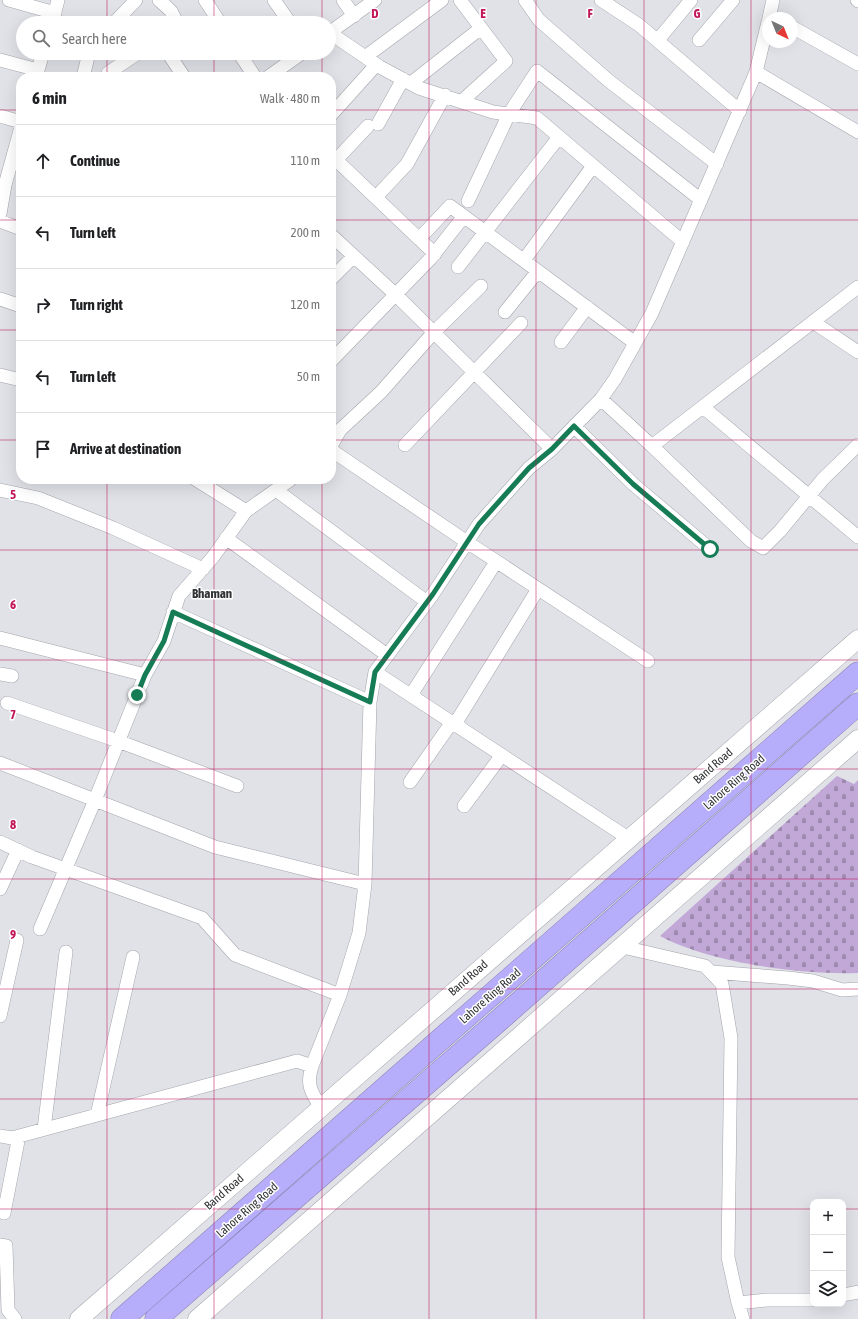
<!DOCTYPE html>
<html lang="en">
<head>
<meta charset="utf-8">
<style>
  :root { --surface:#fff; --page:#f2f2f2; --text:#202124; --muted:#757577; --line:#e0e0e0 }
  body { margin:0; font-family:"Asap Condensed",sans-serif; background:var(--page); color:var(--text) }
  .controls { position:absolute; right:12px; bottom:12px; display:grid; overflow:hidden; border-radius:8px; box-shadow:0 4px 16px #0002 }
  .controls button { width:36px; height:36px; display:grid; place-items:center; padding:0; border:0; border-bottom:1px solid var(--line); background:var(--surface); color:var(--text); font:20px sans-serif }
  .compass { position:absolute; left:762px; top:12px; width:36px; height:36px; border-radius:50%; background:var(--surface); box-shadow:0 4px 16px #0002; rotate:137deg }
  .stop { position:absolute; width:12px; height:12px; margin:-9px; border:3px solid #167c55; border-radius:50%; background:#fff }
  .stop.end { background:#167c55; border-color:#fff; box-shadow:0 1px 4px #0008 }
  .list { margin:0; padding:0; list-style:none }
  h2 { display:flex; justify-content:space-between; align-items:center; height:52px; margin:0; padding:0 16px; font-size:17px }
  h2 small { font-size:13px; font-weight:400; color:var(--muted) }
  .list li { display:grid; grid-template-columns:26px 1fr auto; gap:12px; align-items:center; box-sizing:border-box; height:72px; padding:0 16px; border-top:1px solid var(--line) }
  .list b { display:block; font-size:15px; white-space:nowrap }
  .list em { font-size:13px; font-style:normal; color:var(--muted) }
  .icon { flex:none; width:22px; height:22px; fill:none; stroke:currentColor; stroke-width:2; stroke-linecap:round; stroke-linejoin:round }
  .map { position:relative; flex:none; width:858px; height:1319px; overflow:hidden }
  .search { position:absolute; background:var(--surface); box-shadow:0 4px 16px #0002; left:16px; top:16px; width:320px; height:44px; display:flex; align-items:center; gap:10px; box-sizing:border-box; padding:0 14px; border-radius:22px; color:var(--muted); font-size:15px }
  .panel { position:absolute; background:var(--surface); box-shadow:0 4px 16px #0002; left:16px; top:72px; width:320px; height:412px; border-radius:16px }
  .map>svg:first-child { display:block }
</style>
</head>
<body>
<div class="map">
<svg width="858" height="1319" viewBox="0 0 858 1319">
  <defs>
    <pattern id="cemetery-stones" width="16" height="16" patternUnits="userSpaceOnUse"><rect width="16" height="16" fill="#c2a8d7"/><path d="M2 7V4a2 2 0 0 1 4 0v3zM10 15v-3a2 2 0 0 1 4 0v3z" fill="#9e89af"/></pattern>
  </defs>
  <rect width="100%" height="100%" fill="#e0e2e8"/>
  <path fill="url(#cemetery-stones)" d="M837,776L854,784L858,780V973C801,975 711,963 660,936Z"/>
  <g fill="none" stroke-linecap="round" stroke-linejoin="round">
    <g stroke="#a3a5ab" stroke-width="14">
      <path id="minor" d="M9,0L55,13
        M159,0L171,11L177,23
        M205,0L220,23
        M274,0L290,23
        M343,0L354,16
        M460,0L506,61L462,101
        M525,0L539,20L609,81L717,164
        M601,0L639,25L740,111
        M857,0L858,1
        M769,18L773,0
        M52,23L58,0
        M114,23L136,0
        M792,27L858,64
        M329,33L375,0
        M330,33L380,67L419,88L493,112L537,118L683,242
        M658,40L691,0
        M699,40L733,0
        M168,53L184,77
        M239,53L255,77
        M365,57L442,0
        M0,60L38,70
        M756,72L768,22
        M108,73L138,53
        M36,77L43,53
        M83,77L89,53
        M268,77L302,53
        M411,83L481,28
        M331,115L376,65
        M0,116L21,122
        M378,124L403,79
        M331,155L435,254
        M336,160L368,126
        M376,197L407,164L445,95
        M468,201L509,114L537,71L701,200
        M0,214L5,185L21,127
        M0,221L21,229
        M331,235L395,294L552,449
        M419,239L450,206L635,343
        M524,260L593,166
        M458,267L559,137
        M331,279L354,256
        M0,299L21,306
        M505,312L538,271
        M813,322L858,352
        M561,342L587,307
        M331,361L431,258L464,216
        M0,375L21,380
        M601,399L652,446L858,287
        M703,407L858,537
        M574,426L633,484L710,549
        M405,445L521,323
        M331,446L340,430L381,392L434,332L481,286
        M652,446L751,541L763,548L780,531L823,479L858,445
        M331,450L467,542L648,661
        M195,479L246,511
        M0,490L38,498L113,528L203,569
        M276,490L427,602
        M226,538L387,655
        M173,612L370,702
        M0,638L145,675L164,641L179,596L213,557L246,511L290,480L288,479
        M375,672L628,838
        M0,674L12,676
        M411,695L496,562
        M7,703L118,741L237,786
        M455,724L538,589
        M0,763L215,847L365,884
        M410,782L452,722
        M464,806L502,755
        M0,842L32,857L202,918L235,955L340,995
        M0,889L18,850
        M40,929L95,800L145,675
        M623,947L705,966L722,984L731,1038L728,1257L738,1303L743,1319
        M712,972L788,978L813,981L842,990L858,989
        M0,1016L17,940
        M312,1066C306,1084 311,1092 321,1108
        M97,1115L133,957
        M44,1129L66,952
        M0,1136L12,1138L297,1061L312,1066L340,995L359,933L365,884L370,702L375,672L433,594L479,524L529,468L552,449L601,399L615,379L652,313L756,72L858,132
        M4,1213L19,1136
        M0,1245L6,1246L8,1310L15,1319
        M843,1295L858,1292
        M738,1303L767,1300H813"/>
    </g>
    <g stroke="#a3a5ab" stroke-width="19">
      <path id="secondary" d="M79,1319L858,639
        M197,1319L858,739"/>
    </g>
    <g stroke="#8883b5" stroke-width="23">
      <path id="motorway" d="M122,1319L858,673
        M156,1319L505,1015L858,704"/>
    </g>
    <use href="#minor" stroke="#fff" stroke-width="13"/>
    <use href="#secondary" stroke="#fff" stroke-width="18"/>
    <use href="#motorway" stroke="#b6aefa" stroke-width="22"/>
  </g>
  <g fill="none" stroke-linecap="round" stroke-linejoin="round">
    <path stroke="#167c55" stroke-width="5" d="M137,695L145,675L164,641L173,612L370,702L375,672L433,594L479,524L529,468L552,449L574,426L633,484L710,549"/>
  </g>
  <path fill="none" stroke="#c2185b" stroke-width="1" stroke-opacity="0.55" d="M107,0V23M214,0V23M322,0V23M429,0V1319M536,0V1319M644,0V1319M751,0V1319M107,53V77M214,53V77M322,53V77M0,110H21M331,110H858M0,220H21M331,220H858M0,330H21M331,330H858M0,440H21M331,440H858M107,479V1319M214,479V1319M322,479V1319M0,550H858M0,660H858M0,769H858M0,879H858M0,989H858M0,1099H858M0,1209H813M843,1209H858"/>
  <g text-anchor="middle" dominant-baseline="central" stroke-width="3" stroke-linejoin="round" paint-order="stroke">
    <g font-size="12" fill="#323335" stroke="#fff">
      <text transform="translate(713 766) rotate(-41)">Band Road</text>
      <text transform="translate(734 782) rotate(-41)">Lahore Ring Road</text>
      <text transform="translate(468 978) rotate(-41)">Band Road</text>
      <text transform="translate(490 996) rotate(-41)">Lahore Ring Road</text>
      <text transform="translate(224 1192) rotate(-41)">Band Road</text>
      <text transform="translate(247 1210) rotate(-41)">Lahore Ring Road</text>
    </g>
    <g font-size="13" font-weight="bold" fill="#323335" stroke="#fff">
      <text x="212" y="593">Bhaman</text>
    </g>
  </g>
  <g font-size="13" text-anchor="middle" font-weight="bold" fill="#c2185b" stroke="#fff" stroke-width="3" stroke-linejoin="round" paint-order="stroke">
    <text x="375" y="18">D</text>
    <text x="483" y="18">E</text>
    <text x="590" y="18">F</text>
    <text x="697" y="18">G</text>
    <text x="13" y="499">5</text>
    <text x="13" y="609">6</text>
    <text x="13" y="719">7</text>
    <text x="13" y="829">8</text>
    <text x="13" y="939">9</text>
  </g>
</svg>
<div class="controls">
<button>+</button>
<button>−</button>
<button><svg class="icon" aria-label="layers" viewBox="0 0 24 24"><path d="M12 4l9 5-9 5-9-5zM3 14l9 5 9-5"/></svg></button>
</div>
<svg class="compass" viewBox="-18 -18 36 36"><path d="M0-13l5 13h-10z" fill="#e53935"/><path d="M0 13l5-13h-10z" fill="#757577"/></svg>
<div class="stop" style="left:710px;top:549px"></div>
<div class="stop end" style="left:137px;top:695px"></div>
<div class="search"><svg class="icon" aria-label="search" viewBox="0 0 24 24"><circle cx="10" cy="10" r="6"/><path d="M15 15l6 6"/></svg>Search here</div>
<section class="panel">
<h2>6 min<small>Walk · 480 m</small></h2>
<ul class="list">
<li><svg class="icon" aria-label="ahead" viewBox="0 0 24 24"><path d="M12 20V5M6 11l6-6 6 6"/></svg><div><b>Continue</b></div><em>110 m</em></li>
<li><svg class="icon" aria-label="left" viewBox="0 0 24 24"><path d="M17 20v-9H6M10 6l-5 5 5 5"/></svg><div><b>Turn left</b></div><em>200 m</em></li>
<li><svg class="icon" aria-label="right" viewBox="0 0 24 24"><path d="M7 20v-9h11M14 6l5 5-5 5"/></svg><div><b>Turn right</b></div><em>120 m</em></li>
<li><svg class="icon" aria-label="left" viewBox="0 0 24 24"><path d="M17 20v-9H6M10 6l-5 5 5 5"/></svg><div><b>Turn left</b></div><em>50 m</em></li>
<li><svg class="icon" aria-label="arrive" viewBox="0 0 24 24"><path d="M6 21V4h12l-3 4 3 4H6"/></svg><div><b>Arrive at destination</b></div></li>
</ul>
</section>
</div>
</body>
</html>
